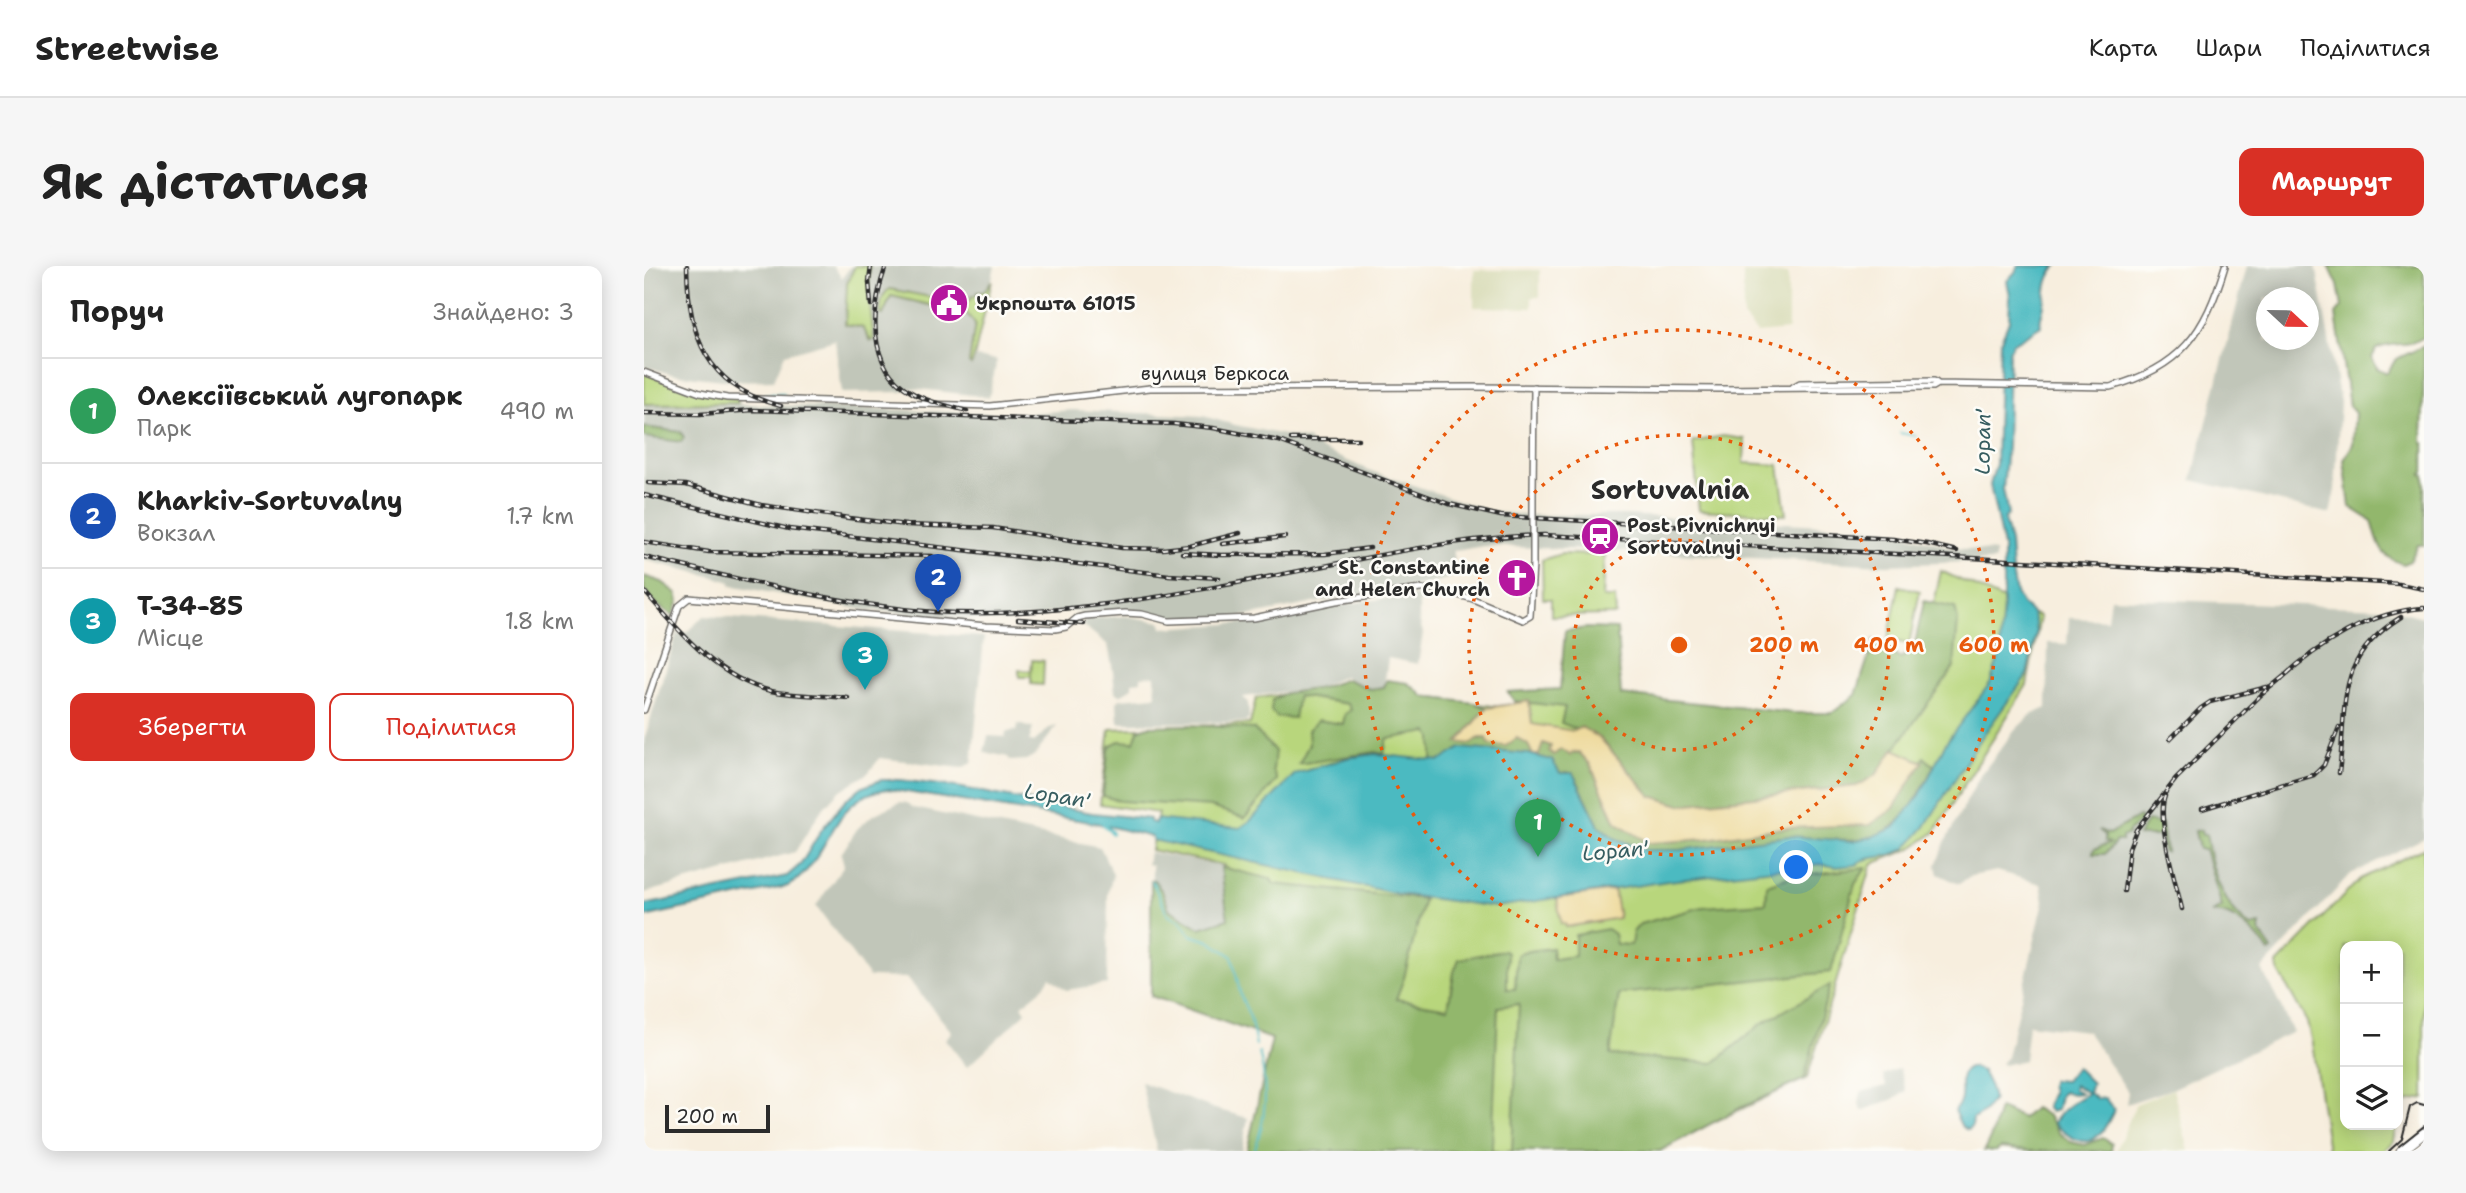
<!DOCTYPE html>
<html lang="uk">
<head>
<meta charset="utf-8">
<style>
  :root { --surface:#fff; --page:#f6f6f6; --text:#222; --muted:#767676; --line:#e0e0e0; --accent:#d93025 }
  body { margin:0; font-family:"Shantell Sans",sans-serif; background:var(--page); color:var(--text) }
  .controls { position:absolute; right:21px; bottom:21px; display:grid; overflow:hidden; border-radius:14px; box-shadow:0 4px 18px #0003 }
  .controls button { width:63px; height:63px; display:grid; place-items:center; padding:0; border:0; border-bottom:2px solid var(--line); background:var(--surface); color:var(--text); font:35px sans-serif }
  .compass { position:absolute; left:1612px; top:21px; width:63px; height:63px; border-radius:50%; background:var(--surface); box-shadow:0 4px 18px #0003; rotate:112deg }
  .scale { position:absolute; left:21px; bottom:18px; width:105px; box-sizing:border-box; padding-left:7px; border:4px solid #2b2b2b; border-top:0; font-size:19px; line-height:24px; white-space:nowrap; color:#2b2b2b; -webkit-text-stroke:5px #fdfcf7; paint-order:stroke }
  .you { position:absolute; left:1153px; top:602px; width:24px; height:24px; margin:-18px; border:5px solid #fff; border-radius:50%; background:#1a73e8; box-shadow:0 0 0 10px #1a73e833 }
  .badge { display:grid; place-items:center; width:46px; height:46px; border-radius:50%; background:var(--accent); color:#fff; font-size:23px; font-weight:700 }
  .pin { position:absolute; translate:-50% -58px; filter:drop-shadow(0 2px 4px #0008) }
  .pin::after { content:''; position:absolute; top:37px; width:24px; height:21px; background:inherit; clip-path:polygon(0 0,100% 0,50% 100%) }
  .list { margin:0; padding:0; list-style:none }
  h2 { display:flex; justify-content:space-between; align-items:center; height:91px; margin:0; padding:0 28px; font-size:30px }
  h2 small { font-size:23px; font-weight:400; color:var(--muted) }
  .list li { display:grid; grid-template-columns:46px 1fr auto; gap:21px; align-items:center; box-sizing:border-box; height:105px; padding:0 28px; border-top:2px solid var(--line) }
  .list b { display:block; font-size:26px; white-space:nowrap }
  .list p { margin:0; font-size:23px; white-space:nowrap; color:var(--muted) }
  .list em { font-size:23px; font-style:normal; color:var(--muted) }
  .actions { display:flex; gap:14px; padding:21px 28px }
  .actions a { flex:1; padding:16px 0; border:2px solid var(--accent); border-radius:14px; text-align:center; font-size:24px; color:var(--accent) }
  .actions .main { background:var(--accent); color:#fff }
  .icon { flex:none; width:38px; height:38px; fill:none; stroke:currentColor; stroke-width:2; stroke-linecap:round; stroke-linejoin:round }
  .map { position:relative; flex:none; width:1780px; height:885px; overflow:hidden; border-radius:14px }
  header { display:flex; align-items:center; gap:42px; box-sizing:border-box; height:98px; padding:0 35px; background:var(--surface); border-bottom:2px solid var(--line) }
  header strong { font-size:33px }
  nav { display:flex; gap:38px; margin-inline-start:auto; font-size:24px }
  .intro { display:flex; align-items:center; justify-content:space-between; box-sizing:border-box; height:168px; padding:0 42px }
  h1 { margin:0; font-size:49px }
  .button { padding:18px 32px; border-radius:14px; background:var(--accent); color:#fff; font-size:24px; font-weight:700 }
  main { display:flex; gap:42px; padding:0 42px }
  aside { flex:1; background:var(--surface); border-radius:14px; box-shadow:0 4px 18px #0003 }
  .map>svg:first-child { display:block }
</style>
</head>
<body>
<header>
<strong>Streetwise</strong>
<nav><a>Карта</a><a>Шари</a><a>Поділитися</a></nav>
</header>
<div class="intro"><h1>Як дістатися</h1><a class="button">Маршрут</a></div>
<main>
<aside>
<h2>Поруч<small>Знайдено: 3</small></h2>
<ul class="list">
<li><span class="badge" style="background:#2e9e5b">1</span><div><b>Олексіївський лугопарк</b><p>Парк</p></div><em>490 m</em></li>
<li><span class="badge" style="background:#1a4fb4">2</span><div><b>Kharkіv-Sortuvalny</b><p>Вокзал</p></div><em>1.7 km</em></li>
<li><span class="badge" style="background:#0f9aa8">3</span><div><b>Т-34-85</b><p>Місце</p></div><em>1.8 km</em></li>
</ul>
<div class="actions"><a class="main">Зберегти</a><a>Поділитися</a></div>
</aside>
<div class="map">
<svg width="1780" height="885" viewBox="0 0 1780 885">
  <rect width="100%" height="100%" fill="#fdfcf7"/>
  <filter id="ink" filterUnits="userSpaceOnUse"><feTurbulence type="fractalNoise" baseFrequency=".0143" numOctaves="2"/><feDisplacementMap in="SourceGraphic" scale="14" xChannelSelector="R" yChannelSelector="G"/><feConvolveMatrix kernelMatrix="1 2 1 2 8 2 1 2 1" color-interpolation-filters="sRGB"/></filter>
  <filter id="wash" filterUnits="userSpaceOnUse"><feTurbulence type="fractalNoise" baseFrequency=".00686" numOctaves="4" result="noise"/><feDisplacementMap in="SourceGraphic" scale="28" xChannelSelector="R" yChannelSelector="G"/><feGaussianBlur stdDeviation="1.57" result="paint"/><feColorMatrix in="noise" values="0 0 0 0 0 0 0 0 0 0 0 0 0 0 0 0 0 1.4 0 .05"/><feComposite in="paint" operator="in"/></filter>
  <g filter="url(#wash)">
    <rect width="100%" height="100%" fill="#f7eede"/>
    <path fill="#dbdebc" d="M830,4H896V31H888V42L830,41Z
      M1099,7L1144,8V64L1113,67L1099,51Z
      M1529,823L1545,885H1472L1492,838Z"/>
    <path fill="#c1c6b9" fill-rule="evenodd" d="M0,0H189L198,12L207,0H351L330,91L353,94L345,131L267,122L258,126L198,127L191,74L141,88L130,114L88,115L27,108L0,100Z
      M1603,0H1672L1696,136L1691,224L1686,248L1548,214ZM1622,32H1664V74H1622Z
      M71,137L372,148L429,144L559,150L591,159L665,174L666,178L724,204L846,245L878,249H978L1218,261L1245,264L1311,282L1351,286V295L1242,299L997,286L840,280L809,285L812,310L789,317L706,330L609,349L571,353L533,354L484,344L434,347V344L401,348L398,351L367,352L366,356H359L221,344L86,319L87,316L71,311L0,294V138Z
      M775,329V354L779,367L774,398L744,392L740,421L726,422L700,410L676,421L599,431L604,437L605,451L602,456L474,457L473,436L476,433L512,430L511,409L497,410V415L488,416V422L476,429L471,426L469,405L464,379L440,360V353L481,350L517,356L518,362L617,356L644,352V349L721,335Z
      M1466,332L1739,342L1780,351V572L1707,608L1618,703L1649,766L1525,824L1482,838L1484,826L1443,765L1384,758L1380,794L1360,799L1357,797L1363,791L1400,635L1397,618L1353,605L1327,610L1315,618L1294,608L1292,599L1301,576L1336,510L1370,465L1387,449L1403,442L1404,377L1423,378L1425,352L1463,354Z
      M60,350L340,371L328,497L318,502L236,492L224,507L194,526L176,546L151,586L0,627V474L33,367L37,369L43,366Z
      M374,458L389,462L385,475L389,477L406,462L413,460L391,489L382,494L366,495L364,491L340,486L344,470L361,471L362,466L372,465Z
      M256,536L263,537L270,542L456,581L469,608L464,628L463,718L422,724L406,711L400,721L378,739L382,746L323,801L301,773L308,766L263,712L225,711L172,640L200,599L197,588L213,563L229,549Z
      M505,586L576,599L584,653L556,661L526,643L520,626L508,613V599L503,598Z
      M1255,802L1262,825L1252,832L1217,845L1215,837L1217,826L1242,820L1239,809Z
      M497,816L571,843L604,852L598,885H513Z"/>
    <path fill="#b8d67c" stroke="#728054" stroke-width="2" d="M211,0H226L225,29L230,74L227,75L219,62L201,58L203,17Z
      M348,14L330,92L327,99L325,97L331,58L320,44L319,37L327,33L328,29L332,30L333,26H340Z
      M246,23L287,31L290,40L247,30L239,49L236,48C237,39 237,28 246,23Z
      M0,107L45,123L94,133V137L0,138Z
      M1079,170L1101,173L1100,197L1135,199L1142,249L1055,244L1049,176Z
      M917,288L961,289L959,332H971L972,349L907,350V333H899L898,294Z
      M1297,305L1396,351L1383,419L1290,567L1266,583L1228,598L1163,812L1009,885H686L630,761L589,657L580,599L507,584L514,547L456,538L466,463L606,458L612,432L704,421L857,441L920,431L1197,455L1279,387Z
      M1255,320L1276,325L1265,378L1244,374Z
      M388,394L400,395L399,419L387,418V411H375V404L387,405V409Z
      M1780,582V832L1763,835L1754,848V680H1701V859H1752L1749,876L1738,885H1684L1668,777L1663,756L1634,704L1633,698L1716,613Z"/>
    <path fill="#92b76c" stroke="#5e714c" stroke-width="2" d="M1685,0H1780V71C1765,82 1749,75 1732,83L1728,92L1733,102L1743,107L1752,93L1780,80L1778,177H1780V206L1778,208L1780,209V279H1774L1766,295L1759,298C1734,290 1735,278 1728,255L1706,241L1700,194L1709,178L1711,147L1705,140L1692,48L1698,41L1694,19Z
      M0,161L37,166L40,172L37,176L0,171Z
      M0,310L18,316L33,327L35,335L29,350L11,337L0,324Z
      M1280,335L1311,342L1314,354L1310,401L1232,509L1213,520L1036,539L1007,530L956,472L917,457L921,441L870,435L864,426L916,423L921,365L942,362L973,363L977,429L1150,447H1188L1212,429L1230,374L1255,392L1269,386Z
      M703,413L726,423L740,421L743,414L764,417L781,431L831,437L843,442L814,476L842,472H873L896,483L899,477L928,487L935,486L946,498L972,556L1005,577L1062,573L1147,561L1249,543L1280,491L1290,500C1267,546 1249,580 1191,573L1036,584H1001L970,572L955,560L933,514L924,506L916,507L907,494L884,488L788,495V471L784,466L743,473L740,488L731,486L655,498L665,478L664,464L674,454L699,458L701,448L707,444L704,438L654,430L650,452L633,451L627,445L628,434L642,427L677,422Z
      M546,459L610,463L631,485L629,504L633,514L601,552L567,541L476,535L459,530L464,485L467,479L475,475L490,476L494,464L504,460Z
      M1495,551L1498,554L1484,566L1485,568L1478,571V575H1472L1461,588H1449L1450,583L1466,577L1461,575V569L1455,564L1465,568Z
      M1503,555L1518,558L1522,586H1519L1517,570H1494Z
      M1557,564L1558,569L1562,568C1567,603 1578,641 1607,661L1616,659L1615,665L1628,684L1625,686C1614,669 1588,643 1567,647L1578,641L1561,583H1555L1551,565Z
      M577,601L627,613L630,618L780,633L760,712L752,733L804,742L810,706L815,693L860,684L863,687V723H871L873,689L878,686L908,682L909,693L931,690V669L963,663L970,668L972,678L987,679L989,666L996,658L1058,641L1122,637L1123,619L1148,610L1222,602L1211,618L1187,706L975,728L966,789L1070,797L1117,758L1186,719L1160,813L1096,842L1016,885H868L875,738L854,741L848,885H603L628,773L507,730V614H510L519,627L525,643L556,662L584,653Z
      M1355,842L1379,852L1390,842L1404,850L1415,867L1427,876L1440,879L1459,872L1468,878L1467,885H1384L1357,882L1352,885H1340L1348,868Z"/>
    <path fill="#eeda9e" stroke="#8c8264" stroke-width="2" d="M885,435L888,458L930,465L937,461L956,472L1007,530L1036,539L1213,520L1232,509L1250,483L1279,496L1249,543L1226,559L1138,562L1062,573L1005,577L972,556L946,498L935,486L928,487L927,490L917,483L910,489L905,485L907,480L899,477L895,489H889L884,479L873,472L862,480L846,479L842,472H835L827,478L814,476L843,442Z
      M970,624L975,652L922,661L921,658H917L913,632Z"/>
    <path fill="#4bbac1" stroke="#3b7276" stroke-width="2" d="M1373,0H1413C1400,13 1403,27 1399,43C1398,50 1395,52 1397,60L1368,78L1365,85L1363,181L1359,223L1364,248L1360,254L1366,276L1368,306L1372,327L1378,338L1388,347L1391,356L1392,368L1383,409L1338,471L1280,562L1261,583L1247,589L1223,593L1212,599L1193,601L1176,598L1024,615L852,641L754,628L508,574V571L452,557L244,523C183,531 189,594 144,620L0,651V639L143,610L157,598L178,563L201,535L216,522L237,514H256L313,521L448,547L506,553V556L511,557L512,553L596,562L606,555L651,508L703,492L731,488L796,495L817,482L884,488L908,494L916,507H929L955,560L970,572L1001,584H1036L1146,570L1208,575L1227,571L1250,562L1276,529L1301,478L1346,417L1355,391L1359,338V281L1346,219L1352,198L1356,76L1365,55L1366,29L1363,15L1373,4Z
      M1328,801L1338,805L1346,821L1349,833L1340,846L1329,853L1328,860L1324,864L1318,861L1310,845C1312,842 1315,839 1316,836C1321,823 1310,806 1328,801Z
      M1432,801L1448,817L1445,827L1453,833L1461,832L1470,844C1454,881 1439,885 1409,857C1421,839 1428,838 1444,827L1430,819L1429,823L1437,827L1430,828L1419,826L1416,829L1413,844L1406,846L1402,841L1408,826L1406,819L1408,814L1421,815Z"/>
    <g fill="none" stroke-linecap="round" stroke-linejoin="round">
      <path stroke="#4bbac1" stroke-width="2" d="M121,128H140
        M1256,167L1272,170
        M508,615L524,649L536,655L547,669L565,675L588,690L597,731L606,751L612,779
        M610,885C623,852 624,821 615,786"/>
      <path stroke="#4bbac1" stroke-width="3.5" d="M457,555L468,567"/>
    </g>
  </g>
  <g filter="url(#ink)">
    <g fill="none" stroke-linecap="round" stroke-linejoin="round">
      <g stroke="#726f6a" stroke-width="8">
        <path id="secondary" d="M0,106L56,127L83,132L346,140L506,122L827,121L1078,123L1289,121L1294,118L1466,121C1537,102 1561,67 1581,0
          M1149,121L1156,117L1290,115L1294,118
          M889,227L890,121
          M0,444L35,340L45,332L342,360L411,363L422,361L433,352L441,350L481,347L498,348L525,355L610,352L692,335L777,323H792L829,333L879,354L886,350L889,298"/>
      </g>
      <g stroke="#726f6a" stroke-width="11">
        <path id="highway" d="M1757,885L1780,867"/>
      </g>
      <use href="#secondary" stroke="#fff" stroke-width="5"/>
      <use href="#highway" stroke="#fff" stroke-width="9"/>
      <path stroke="#2b2b2b" stroke-width="2" d="M1755,880L1780,860
        M1745,885L1758,873L1766,841L1773,837L1780,839"/>
      <g stroke="#2b2b2b" stroke-width="4.5">
        <path id="rail" d="M43,0C44,70 62,121 137,140
          M227,0L225,16L227,39
          M242,0C227,42 222,100 267,126C283,136 305,140 323,145
          M0,147L56,148L109,144L530,158L569,162L635,175L805,238L857,250L1249,273L1283,278L1313,285
          M647,173H714
          M4,217L42,219L117,239L205,252L262,259L349,262L478,282L519,283L546,280L596,267
          M0,229L145,263L525,309L575,312
          M0,276L65,286L288,290
          M578,278L641,271
          M538,287L578,289L681,288L726,282
          M0,291C96,313 192,338 291,346C342,349 395,346 445,340C534,330 623,311 711,294C775,281 835,271 900,269L1346,293L1755,318L1780,323
          M0,325C34,364 74,413 127,425C152,430 179,429 204,432
          M374,353L440,358
          M1637,413C1674,378 1728,345 1780,342
          M1526,473L1557,442L1566,436L1623,421
          M1695,507C1704,438 1689,394 1757,351
          M1521,530C1512,553 1532,617 1538,643
          M1558,543L1670,509L1680,499L1695,461
          M1480,625L1485,582L1492,564L1532,513L1617,429L1645,406"/>
      </g>
      <use href="#rail" stroke="#fdfcf7" stroke-width="2" stroke-dasharray="5" stroke-linecap="butt"/>
      <g stroke="#726f6a" stroke-width="8" stroke-linecap="butt">
        <path id="secondary-bridge" d="M889,298V227"/>
      </g>
      <use href="#secondary-bridge" stroke="#fff" stroke-width="5"/>
    </g>
  </g>
  <g fill="none" stroke="#e8590c" stroke-width="3.5" stroke-dasharray="3.5 7">
    <circle cx="1035" cy="379" r="105"/>
    <circle cx="1035" cy="379" r="210"/>
    <circle cx="1035" cy="379" r="315"/>
  </g>
  <defs>
    <g id="civic-disc" transform="scale(2.0125)"><circle r="9.5" fill="#b5179e" stroke="#fdfcf7"/><path d="M-.6-6.5H3V-4.5H.6V-3L4-1V1h2V6H-6V1h2V-1L-.6-3ZM-1.2 2.5V6h2.4V2.5Z" fill="#fff"/></g>
    <g id="station-disc" transform="scale(2.0125)"><circle r="9.5" fill="#b5179e" stroke="#fdfcf7"/><path d="M-3-6H3Q5-6 5-4V2Q5 4 3 4L4.5 6H3L1.5 4h-3L-3 6H-4.5L-3 4Q-5 4-5 2V-4Q-5-6-3-6ZM-3.5-4v3h7v-3ZM-3.5 1v1.5H-2V1ZM2 1v1.5H3.5V1Z" fill="#fff"/></g>
    <g id="church-disc" transform="scale(2.0125)"><circle r="9.5" fill="#b5179e" stroke="#fdfcf7"/><path d="M-1.2-6h2.4v3.5h3.3v2.4h-3.3V6h-2.4V-.1h-3.3v-2.4h3.3Z" fill="#fff"/></g>
  </defs>
  <g fill-rule="evenodd">
    <use href="#civic-disc" x="305" y="37"/>
    <use href="#station-disc" x="956" y="270"/>
    <use href="#church-disc" x="873" y="312"/>
  </g>
  <g text-anchor="middle" dominant-baseline="central" stroke-width="5" stroke-linejoin="round" paint-order="stroke">
    <g font-size="19" font-weight="bold" fill="#2b2b2b" stroke="#fdfcf7" text-anchor="start">
      <text x="332" y="37">Укрпошта 61015</text>
      <text x="983" y="259">Post Pivnichnyi<tspan x="983" dy="22">Sortuvalnyi</tspan></text>
      <text x="846" y="301" text-anchor="end">St. Constantine<tspan x="846" dy="22">and Helen Church</tspan></text>
    </g>
    <g font-size="19" fill="#2b2b2b" stroke="#fdfcf7">
      <text x="571" y="107">вулиця Беркоса</text>
    </g>
    <g font-size="21" font-style="italic" fill="#365d60" stroke="#fdfcf7">
      <text transform="translate(1339 176) rotate(-89)">Lopan'</text>
      <text transform="translate(413 530) rotate(9)">Lopan'</text>
      <text transform="translate(971 585) rotate(-5)">Lopan'</text>
    </g>
    <g font-size="26" font-weight="bold" fill="#2b2b2b" stroke="#fdfcf7">
      <text x="1026" y="223">Sortuvalnia</text>
    </g>
  </g>
  <circle cx="1035" cy="379" r="10" fill="#e8590c" stroke="#fdfcf7" stroke-width="3.5"/>
  <g font-size="21" text-anchor="middle" font-weight="bold" fill="#e8590c" stroke="#fdfcf7" stroke-width="5" stroke-linejoin="round" paint-order="stroke">
    <text x="1140" y="386">200 m</text>
    <text x="1245" y="386">400 m</text>
    <text x="1350" y="386">600 m</text>
  </g>
</svg>
<div class="controls">
<button>+</button>
<button>−</button>
<button><svg class="icon" aria-label="layers" viewBox="0 0 24 24"><path d="M12 4l9 5-9 5-9-5zM3 14l9 5 9-5"/></svg></button>
</div>
<svg class="compass" viewBox="-18 -18 36 36"><path d="M0-13l5 13h-10z" fill="#e53935"/><path d="M0 13l5-13h-10z" fill="#767676"/></svg>
<div class="scale">200 m</div>
<div class="you"></div>
<div class="pin badge" style="left:894px;top:591px;background:#2e9e5b">1</div>
<div class="pin badge" style="left:294px;top:346px;background:#1a4fb4">2</div>
<div class="pin badge" style="left:221px;top:424px;background:#0f9aa8">3</div>
</div>
</main>
</body>
</html>
